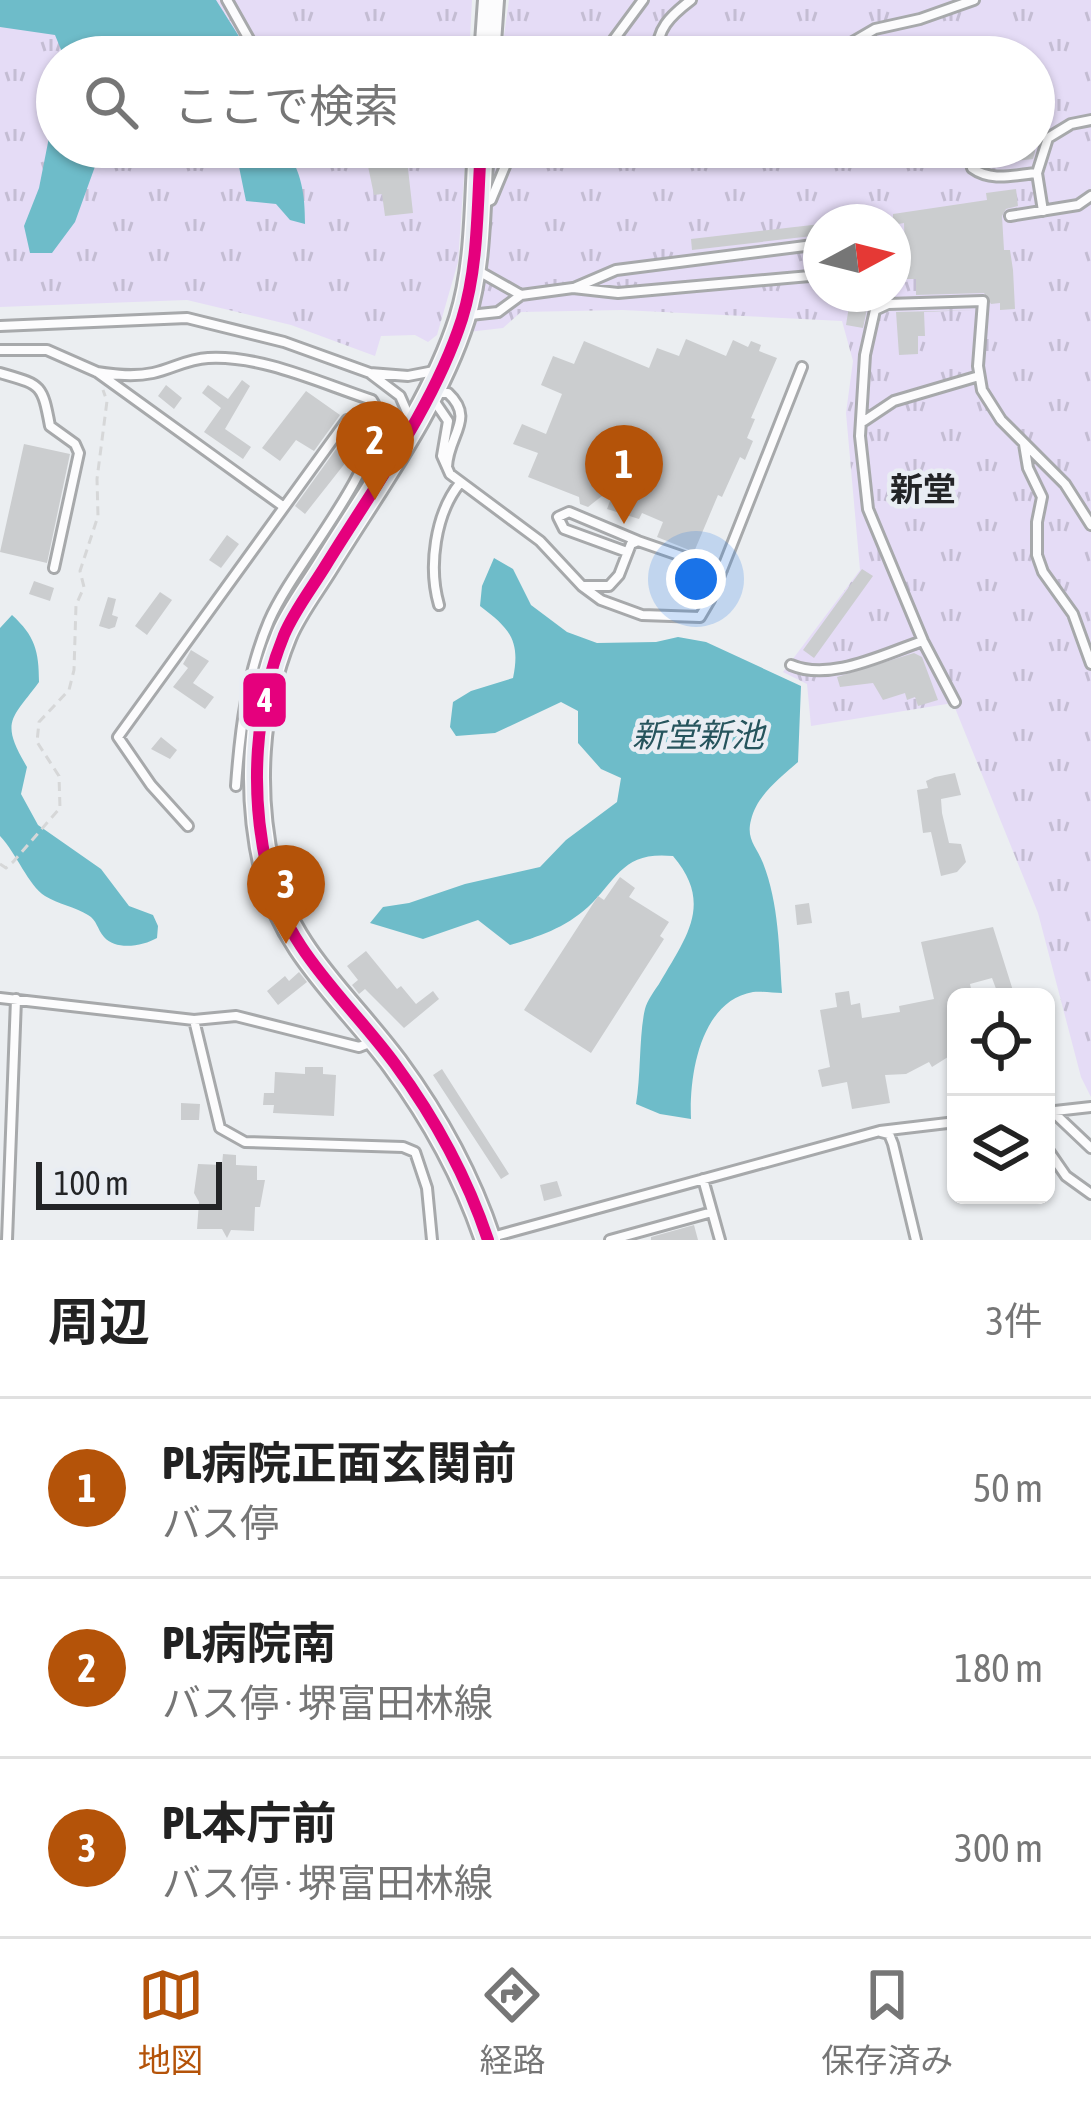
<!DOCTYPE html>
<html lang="ja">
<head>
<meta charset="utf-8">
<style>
  :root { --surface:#fff; --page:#f6f6f6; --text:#222; --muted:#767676; --line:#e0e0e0; --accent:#b45309 }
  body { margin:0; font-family:"Asap Condensed","Noto Sans JP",sans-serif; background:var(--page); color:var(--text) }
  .controls { position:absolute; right:36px; bottom:36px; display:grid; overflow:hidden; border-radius:18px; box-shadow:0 3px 9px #0004 }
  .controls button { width:108px; height:108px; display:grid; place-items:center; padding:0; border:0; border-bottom:3px solid var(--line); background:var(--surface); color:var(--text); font:60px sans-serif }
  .compass { position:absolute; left:803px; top:204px; width:108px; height:108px; border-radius:50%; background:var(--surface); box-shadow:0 3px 9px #0004; rotate:83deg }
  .scale { position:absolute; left:36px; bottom:30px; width:186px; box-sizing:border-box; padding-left:12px; border:6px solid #232426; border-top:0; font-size:33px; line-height:42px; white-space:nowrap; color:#232426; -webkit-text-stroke:9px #e9edf3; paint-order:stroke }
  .you { position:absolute; left:696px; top:579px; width:42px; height:42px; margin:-30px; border:9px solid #fff; border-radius:50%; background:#1a73e8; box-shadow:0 0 0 18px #1a73e833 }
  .badge { display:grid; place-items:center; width:78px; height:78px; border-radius:50%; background:var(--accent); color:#fff; font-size:39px; font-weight:700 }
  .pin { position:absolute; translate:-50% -99px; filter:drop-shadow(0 3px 6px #0008) }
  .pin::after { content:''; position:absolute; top:63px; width:42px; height:36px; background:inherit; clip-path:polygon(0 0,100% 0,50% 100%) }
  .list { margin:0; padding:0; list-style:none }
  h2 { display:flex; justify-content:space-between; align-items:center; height:156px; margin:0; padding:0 48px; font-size:51px }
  h2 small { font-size:39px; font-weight:400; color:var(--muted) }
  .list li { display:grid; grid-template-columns:78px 1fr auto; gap:36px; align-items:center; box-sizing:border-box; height:180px; padding:0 48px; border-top:3px solid var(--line) }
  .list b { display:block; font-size:45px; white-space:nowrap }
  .list p { margin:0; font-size:39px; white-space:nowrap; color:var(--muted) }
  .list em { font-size:39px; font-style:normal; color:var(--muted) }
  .icon { flex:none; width:66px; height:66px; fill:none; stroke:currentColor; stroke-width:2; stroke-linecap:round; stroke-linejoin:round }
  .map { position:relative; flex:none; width:1091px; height:1240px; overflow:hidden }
  .search { position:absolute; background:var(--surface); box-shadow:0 3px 9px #0004; left:36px; right:36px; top:36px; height:132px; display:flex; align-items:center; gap:30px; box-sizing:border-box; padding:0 42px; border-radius:66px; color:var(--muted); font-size:45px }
  .sheet { height:696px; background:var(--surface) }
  nav { display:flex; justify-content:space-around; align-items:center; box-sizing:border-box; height:168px; border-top:3px solid var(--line); background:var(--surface); font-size:33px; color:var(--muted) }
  nav a { display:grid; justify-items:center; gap:6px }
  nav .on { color:var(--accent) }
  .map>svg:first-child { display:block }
</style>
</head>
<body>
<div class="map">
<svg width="1091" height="1240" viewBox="0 0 1091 1240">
  <defs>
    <pattern id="grass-tufts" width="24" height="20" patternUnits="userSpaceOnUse" patternTransform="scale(3)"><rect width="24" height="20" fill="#e5dcf6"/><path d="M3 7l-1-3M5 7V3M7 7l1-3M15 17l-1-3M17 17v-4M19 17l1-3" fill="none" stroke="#c4bdd3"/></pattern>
  </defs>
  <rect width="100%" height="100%" fill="#ebeef1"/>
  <path fill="url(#grass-tufts)" fill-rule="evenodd" d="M0,0H472L469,57H57V147H466L458,262L437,335L428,342L415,335L381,336L375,356L291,325L187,300L0,307Z
    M509,0H1091V1097L1081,1077L1038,913L953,703L811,726L807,684L783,672L860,570L846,413L853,361L842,321L622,310L521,312L503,328L468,332L487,252L490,147H1034V57H501ZM821,222H893V294H821Z"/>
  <path fill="#6ebcc9" d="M0,0H216L240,38L246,57H64L55,35L0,27Z
    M57,97V147H102L75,222L52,253H30L24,226L39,188Z
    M228,147H284C302,171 305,195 305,224L290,220L276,204L246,201L238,162Z
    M494,558L513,569L531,605L567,632L597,643L656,642L678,637L706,642L801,686L798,762C780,778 757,795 751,820C746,839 756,846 763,863C779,904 779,949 782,993C773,993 762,991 753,992C700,1001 689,1076 691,1119L660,1114L636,1104C641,1075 639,1034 645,1009C647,1001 654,991 659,984C686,937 714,904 673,856C623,851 618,878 588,907C565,928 538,937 510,945L478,920L423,939L370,923L383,907L409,903L465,884L540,867L566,840L617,802L621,778L601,769L578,743V711L561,702L495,733L456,736L450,727L453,702L471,691L513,678C521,640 509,628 480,606L482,586Z
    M12,615C35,636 39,651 39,682C11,720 0,721 27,767L21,794L38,825L101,869L129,906L153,915L158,926L157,938C143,946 116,951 104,937C97,929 97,920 88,915C75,907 58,904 45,896C28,885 17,854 0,836V628Z"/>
  <path fill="#cbcdcf" d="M364,147L406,151L413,213L385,216L382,194L374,195Z
    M975,147H1035V152L1033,159L982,165Z
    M1016,189L1018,206L1006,209L1002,216L1004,250H1010L1013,270L1015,309L1000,310V303L991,304L984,293L916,295V279H906L904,223L893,225V214L987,200L986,193Z
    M821,224V235L692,250L691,239Z
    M851,294L870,295L863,328L846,325Z
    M974,310L924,312L925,336H918V354L899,355L896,312Z
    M686,339L726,356L733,340L748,347L751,341L761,345L759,351L777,358L751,418L755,419L747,438L753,441L745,460L740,457L722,497L718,495L694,552L657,537L663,522L642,513L639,519L607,509L616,485L588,507L580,504L579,497L528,477L538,453L513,444L522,424L546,434L562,394L541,385L553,356L574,364L584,341L649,368L657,348L679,356Z
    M242,380L250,386L225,429L251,447L243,459L204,432L221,408L202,393L208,385L228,399Z
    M166,385L182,398L174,409L158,396Z
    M306,391L340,415L314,451L296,440L280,461L262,448Z
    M347,434L361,443L305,514L295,506Z
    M24,444L70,454L47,563L0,552Z
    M227,535L239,544L221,568L209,560Z
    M862,569L873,576L814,658L803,650Z
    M34,581L54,588L50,601L29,594Z
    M160,592L172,600L147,635L135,626Z
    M108,597L116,599L112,615L118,617L115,627L109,629L99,626Z
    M191,650L209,661L193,683L214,697L205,709L173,687L188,668L183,664Z
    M914,653L922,657L938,700L918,706L915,697L907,700L905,693L883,700L873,683L840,687L837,677Z
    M161,737L177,750L170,759L151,749Z
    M955,773L961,795L941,799L942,813L949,843L961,844L966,862L957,872L941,876L931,832L923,833L917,790L928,788L926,781L935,777Z
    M620,877L635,888L629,897L669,922L660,936L664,939L591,1053L524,1010L598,896L604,900Z
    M809,903L812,923L797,925L795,905Z
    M993,927L1015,997L998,994L992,978L970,984L973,997H956V1052L932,1067L929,1062L906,1074L885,1075L890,1103L852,1109L847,1082L822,1087L818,1070L830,1067L820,1010L837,1007L835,993L849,991L851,1005L860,1003L862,1018L900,1012L899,1006L934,999L921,942Z
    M366,951L397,989L401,986L416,1004L433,991L439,999L404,1028L365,989L359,994L352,985L358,980L347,966Z
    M299,972L307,982L278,1005L267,991L285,976L289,981Z
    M305,1067H323V1074L336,1075L334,1116L273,1113L274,1105H263L264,1093H274L275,1072L305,1074Z
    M442,1069L509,1174L501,1179L433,1075Z
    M181,1103L200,1104L199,1120H181Z
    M223,1154L236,1155V1165L257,1166V1180H265L260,1207H255L254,1231L231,1230L227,1238L222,1229H197L199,1202L194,1193L198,1164L222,1165Z
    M557,1181L562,1196L544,1201L540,1185Z
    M694,1225L698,1240H651V1237Z"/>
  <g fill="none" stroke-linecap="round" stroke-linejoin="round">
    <g stroke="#a7a9ab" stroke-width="14">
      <path id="service" d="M227,0L259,57
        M601,57L643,0
        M657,57C656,29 670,16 691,0
        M827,57L875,29L920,19L974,0
        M430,147L478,164
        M967,147L972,168C991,182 1014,175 1037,173L1043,211
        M1037,173L1048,138L1071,124L1091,120
        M485,203L491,200L513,147
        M1010,216L1078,205L1091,196
        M893,246L898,272L893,274
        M475,269L521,295
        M574,288L616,270L821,244
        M470,315L498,312L521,295L573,288L618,293L821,275
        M0,326L187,318L284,342L370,373L408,376L434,371
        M0,350H47L97,372L284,507
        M97,372C116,375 134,377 153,373C172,369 187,359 208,358C262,355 320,383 372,400L376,407C383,469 295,561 269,621C247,673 240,730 236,786
        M0,373C41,385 42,383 50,426L75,444L79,453L54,568
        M371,374L400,396L411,421
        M438,393H448C476,419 448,435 447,467
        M433,399L448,421L442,456L450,474L540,541L582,586L601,600L642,615L700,617L710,600L802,367
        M864,421L894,401L979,376
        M1024,444L1028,468L1042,497L1037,522V555L1043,572L1073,614L1091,664
        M627,552L564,529L558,517L569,512L638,541
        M584,586H609L619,575L631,544L638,541L722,570
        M439,605C428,567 435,514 460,483
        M791,665C831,682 883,654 923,641
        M955,702L923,641L868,509L860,436L865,355L875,310L888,304L983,301L978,366L982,390L1001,420L1065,484L1091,525
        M188,826L151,785L118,737L347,420
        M0,998L194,1020L236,1016L359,1047L372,1042
        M194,1020L220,1128L245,1142L403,1147L415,1152L427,1188L432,1240
        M1052,1111L1091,1148
        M1046,1112L1091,1107
        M881,1132L889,1134L893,1144L916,1240
        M1046,1147L1066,1176L1091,1194
        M703,1179L720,1240
        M492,1237L880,1131L956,1122
        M7,1240L16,999
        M610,1240L712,1212"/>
    </g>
    <g stroke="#a7a9ab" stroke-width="30">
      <path id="primary" d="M487,57L491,0
        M481,147C477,203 479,265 462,319C434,406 374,487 326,565C312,588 294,611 284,635C254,708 250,792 267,868C285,950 347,999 395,1064C434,1117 467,1177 488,1240"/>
    </g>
    <path stroke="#d6d7d8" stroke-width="3" stroke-dasharray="9 6" stroke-linecap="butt" d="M0,864L6,868L13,862L60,808L59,776L37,742L39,722L69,690L74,670L76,605L84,587L80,571L98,516L97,479L107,401L103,390"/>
    <use href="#service" stroke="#fcfcfd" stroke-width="8"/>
    <use href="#primary" stroke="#fcfcfd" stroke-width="24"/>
    <g stroke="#e9edf3" stroke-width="21">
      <path id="bus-1" d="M481,147C477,203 479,265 462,319C434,406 374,487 326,565C312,588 294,611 284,635C254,708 250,792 267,868C285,950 347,999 395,1064C434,1117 467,1177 488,1240"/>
    </g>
    <use href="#bus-1" stroke="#e5007d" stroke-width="12"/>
  </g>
  <g text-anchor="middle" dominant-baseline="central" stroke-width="9" stroke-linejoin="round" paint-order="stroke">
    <g font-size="33" font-weight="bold" fill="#232426" stroke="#e9edf3">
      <text x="923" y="489">新堂</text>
    </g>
    <g font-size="33" font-style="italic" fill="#26545c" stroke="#e9edf3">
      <text x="698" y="735">新堂新池</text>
    </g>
  </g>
  <rect stroke="#e9edf3" stroke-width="4.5" x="241" y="671" width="47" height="58" rx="12" fill="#e5007d"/>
  <g font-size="33" text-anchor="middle" font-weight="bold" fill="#fff">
    <text x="265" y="712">4</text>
  </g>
</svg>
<div class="controls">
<button><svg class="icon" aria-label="locate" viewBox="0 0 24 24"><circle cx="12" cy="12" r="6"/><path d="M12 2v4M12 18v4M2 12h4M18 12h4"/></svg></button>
<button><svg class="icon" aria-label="layers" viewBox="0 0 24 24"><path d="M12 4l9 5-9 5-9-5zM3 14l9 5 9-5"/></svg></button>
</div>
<svg class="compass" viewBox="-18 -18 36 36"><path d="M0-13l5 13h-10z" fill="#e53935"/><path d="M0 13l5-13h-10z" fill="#767676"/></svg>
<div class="scale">100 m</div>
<div class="you"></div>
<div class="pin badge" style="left:624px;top:524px">1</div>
<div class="pin badge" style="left:375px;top:500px">2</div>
<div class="pin badge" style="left:286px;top:944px">3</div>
<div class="search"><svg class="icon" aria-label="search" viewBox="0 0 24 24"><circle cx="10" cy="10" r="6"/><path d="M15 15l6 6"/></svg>ここで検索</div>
</div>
<section class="sheet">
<h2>周辺<small>3件</small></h2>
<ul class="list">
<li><span class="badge">1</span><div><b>PL病院正面玄関前</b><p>バス停</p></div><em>50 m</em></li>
<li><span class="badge">2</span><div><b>PL病院南</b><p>バス停 · 堺富田林線</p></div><em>180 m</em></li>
<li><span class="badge">3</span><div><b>PL本庁前</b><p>バス停 · 堺富田林線</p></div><em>300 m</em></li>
</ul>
</section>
<nav>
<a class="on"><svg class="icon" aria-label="map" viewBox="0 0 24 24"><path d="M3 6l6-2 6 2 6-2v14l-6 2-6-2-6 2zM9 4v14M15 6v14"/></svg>地図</a>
<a><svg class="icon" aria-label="directions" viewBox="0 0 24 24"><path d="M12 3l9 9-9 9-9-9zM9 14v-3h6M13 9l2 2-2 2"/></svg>経路</a>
<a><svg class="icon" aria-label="saved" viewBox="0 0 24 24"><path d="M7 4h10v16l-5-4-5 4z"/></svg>保存済み</a>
</nav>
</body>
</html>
